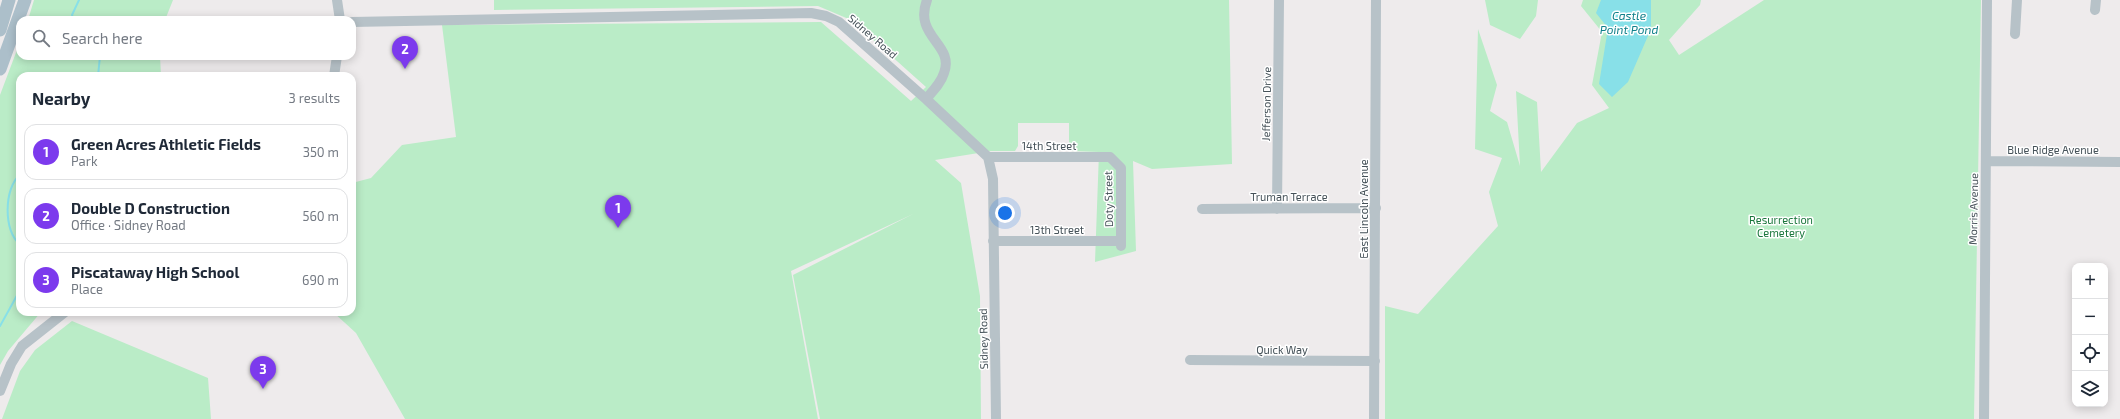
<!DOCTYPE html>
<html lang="en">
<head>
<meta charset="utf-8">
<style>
  :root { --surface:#fff; --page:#f2f2f3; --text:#1f2937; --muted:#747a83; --line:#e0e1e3; --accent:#7c3aed }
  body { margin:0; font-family:"Exo 2",sans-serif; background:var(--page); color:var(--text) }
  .controls { position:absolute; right:12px; bottom:12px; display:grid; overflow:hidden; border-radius:8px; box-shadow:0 2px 10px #0003 }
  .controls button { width:36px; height:36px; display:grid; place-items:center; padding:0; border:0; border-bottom:1px solid var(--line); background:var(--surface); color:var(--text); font:20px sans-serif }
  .you { position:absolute; left:1005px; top:213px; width:14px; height:14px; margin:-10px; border:3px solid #fff; border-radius:50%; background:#1a73e8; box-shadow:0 0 0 6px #1a73e833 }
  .badge { display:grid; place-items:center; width:26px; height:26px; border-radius:50%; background:var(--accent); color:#fff; font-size:13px; font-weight:700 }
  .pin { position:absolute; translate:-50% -33px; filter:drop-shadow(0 1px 2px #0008) }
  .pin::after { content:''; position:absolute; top:21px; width:14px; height:12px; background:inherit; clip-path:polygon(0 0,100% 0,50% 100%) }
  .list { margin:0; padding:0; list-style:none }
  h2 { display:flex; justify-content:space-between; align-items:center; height:52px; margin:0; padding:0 16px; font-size:17px }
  h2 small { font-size:13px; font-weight:400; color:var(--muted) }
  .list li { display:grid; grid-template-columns:26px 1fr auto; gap:12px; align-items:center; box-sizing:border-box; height:56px; margin:0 8px 8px; padding:0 8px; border:1px solid var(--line); border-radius:12px }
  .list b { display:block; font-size:15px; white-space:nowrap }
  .list p { margin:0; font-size:13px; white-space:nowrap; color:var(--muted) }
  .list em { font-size:13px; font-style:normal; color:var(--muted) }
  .icon { flex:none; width:22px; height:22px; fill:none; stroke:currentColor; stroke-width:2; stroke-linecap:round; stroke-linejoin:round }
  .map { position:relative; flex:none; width:2120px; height:419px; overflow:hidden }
  .search { position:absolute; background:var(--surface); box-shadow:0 2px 10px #0003; left:16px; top:16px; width:340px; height:44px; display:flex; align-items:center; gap:10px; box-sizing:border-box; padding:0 14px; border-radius:12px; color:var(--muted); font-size:15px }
  .panel { position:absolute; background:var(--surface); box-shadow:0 2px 10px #0003; left:16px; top:72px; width:340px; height:244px; border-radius:12px }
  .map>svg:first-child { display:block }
</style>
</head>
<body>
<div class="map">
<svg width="2120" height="419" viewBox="0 0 2120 419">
  <rect width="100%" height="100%" fill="#eeebec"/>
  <path fill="#baecc7" d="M34,0H173L165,20H28Z
    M494,0H1229L1232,164L1152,169L1133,161L1136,251L1095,262L1099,152L1071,151L1069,145V123H1018V146L1015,151H991L935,160L961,183L980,296L981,419H820L793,275L913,214L791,271L818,419H405L356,333L333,312H352V183L371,178L402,145L456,137L442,25L821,22L911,101L926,87L851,20L818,6L494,10Z
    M1485,0H1538L1536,16L1520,39L1490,25Z
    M1583,0H1701L1700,5L1669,40L1679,55L1764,0H1981L1974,419H1385V306L1418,314L1498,226L1489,192L1502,158L1475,149L1478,29L1497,85L1490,111L1507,122L1520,166L1516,91L1537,102L1541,172L1577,123L1609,108L1592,85L1602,32L1581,6Z
    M20,42V56H160L161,76H20V312H41L8,351L0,365V95Z
    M72,321L208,378L211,419H2L20,371L35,350Z"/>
  <path fill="#88e0e8" d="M1601,0H1651V29L1628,82L1612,97L1599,84L1608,28L1596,13Z"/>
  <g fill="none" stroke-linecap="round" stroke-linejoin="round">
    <path stroke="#88e0e8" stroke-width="2" d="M74,20L72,15L79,0
      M98,76L100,56
      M20,175C4,187 3,232 20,244
      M0,326L20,290"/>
    <path stroke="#b7c2c8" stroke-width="10" d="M337,0L340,20
      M2095,10L2096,0
      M352,22L811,13L826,16L839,22L926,99L988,157L993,179L996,419
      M2015,34L2017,0
      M334,76L337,56
      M926,99C933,91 941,83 944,73C955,44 913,37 927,0
      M988,157H1110L1121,168V246
      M1986,161L2120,162
      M1202,209L1376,208
      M1277,209L1279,0
      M993,241H1121
      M1190,360L1375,361
      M0,391L11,364L22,346L65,312
      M1374,419L1376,0
      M1984,419L1987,0"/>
    <path stroke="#acbfca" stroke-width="13" d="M0,30L9,0
      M0,69L25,0"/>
  </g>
  <g text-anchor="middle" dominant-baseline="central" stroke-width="3" stroke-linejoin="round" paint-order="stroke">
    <g font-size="11" fill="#455158" stroke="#fff">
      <text transform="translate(873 36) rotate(41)">Sidney Road</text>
      <text transform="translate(1266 104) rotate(-89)">Jefferson Drive</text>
      <text x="1049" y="145">14th Street</text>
      <text x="2053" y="149">Blue Ridge Avenue</text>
      <text x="1289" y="196">Truman Terrace</text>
      <text transform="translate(1108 199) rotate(-91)">Doty Street</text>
      <text transform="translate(1363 209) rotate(-90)">East Lincoln Avenue</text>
      <text transform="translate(1973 209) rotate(-89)">Morris Avenue</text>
      <text x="1057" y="229">13th Street</text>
      <text transform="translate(983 339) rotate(-91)">Sidney Road</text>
      <text x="1282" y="349">Quick Way</text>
    </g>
    <g font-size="11" fill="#19763b" stroke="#fff">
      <text x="1781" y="219">Resurrection<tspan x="1781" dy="13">Cemetery</tspan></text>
    </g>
    <g font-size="12" font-style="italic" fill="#10808a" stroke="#fff">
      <text x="1629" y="15">Castle<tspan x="1629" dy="14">Point Pond</tspan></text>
    </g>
  </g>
</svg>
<div class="controls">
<button>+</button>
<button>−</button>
<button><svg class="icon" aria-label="locate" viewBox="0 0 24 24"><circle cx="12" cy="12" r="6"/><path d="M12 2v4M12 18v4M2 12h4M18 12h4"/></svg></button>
<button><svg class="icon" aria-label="layers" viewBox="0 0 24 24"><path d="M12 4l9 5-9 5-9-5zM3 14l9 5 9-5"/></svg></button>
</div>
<div class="you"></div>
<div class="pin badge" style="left:618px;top:228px">1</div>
<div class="pin badge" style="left:405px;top:69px">2</div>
<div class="pin badge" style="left:263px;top:389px">3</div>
<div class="search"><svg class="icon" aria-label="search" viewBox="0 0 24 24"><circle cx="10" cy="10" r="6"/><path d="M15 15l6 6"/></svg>Search here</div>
<section class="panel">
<h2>Nearby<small>3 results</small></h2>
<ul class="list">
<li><span class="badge">1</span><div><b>Green Acres Athletic Fields</b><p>Park</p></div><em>350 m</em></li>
<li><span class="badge">2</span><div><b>Double D Construction</b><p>Office · Sidney Road</p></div><em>560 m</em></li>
<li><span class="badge">3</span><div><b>Piscataway High School</b><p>Place</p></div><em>690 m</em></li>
</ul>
</section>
</div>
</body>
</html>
